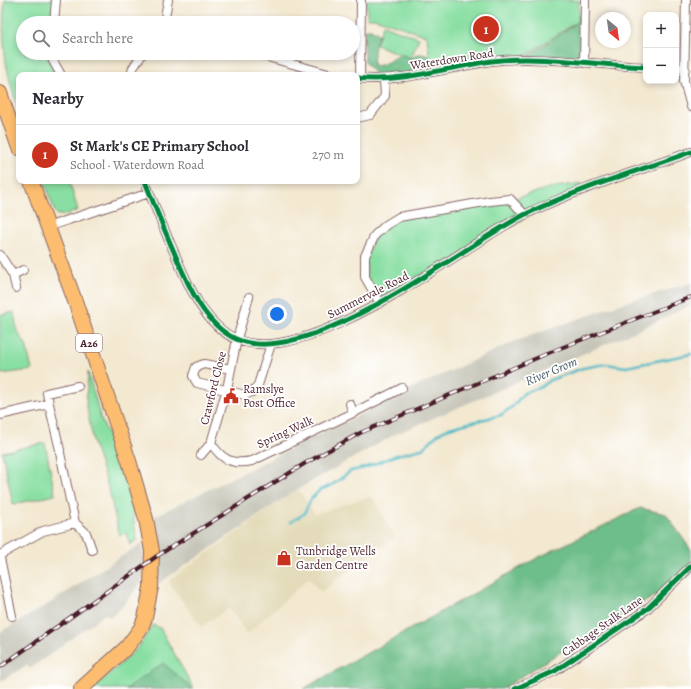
<!DOCTYPE html>
<html lang="en">
<head>
<meta charset="utf-8">
<style>
  :root { --surface:#fff; --page:#f7f7f7; --text:#2b2b33; --muted:#7c7c81; --line:#e1e1e2; --accent:#c8321e }
  body { margin:0; font-family:Alegreya,serif; background:var(--page); color:var(--text) }
  .controls { position:absolute; right:12px; top:12px; display:grid; overflow:hidden; border-radius:8px; box-shadow:0 2px 6px #0003 }
  .controls button { width:36px; height:36px; display:grid; place-items:center; padding:0; border:0; border-bottom:1px solid var(--line); background:var(--surface); color:var(--text); font:20px sans-serif }
  .compass { position:absolute; left:595px; top:12px; width:36px; height:36px; border-radius:50%; background:var(--surface); box-shadow:0 2px 6px #0003; rotate:151deg }
  .you { position:absolute; left:277px; top:314px; width:14px; height:14px; margin:-10px; border:3px solid #fff; border-radius:50%; background:#1a73e8; box-shadow:0 0 0 6px #1a73e833 }
  .badge { display:grid; place-items:center; width:26px; height:26px; border-radius:50%; background:var(--accent); color:#fff; font-size:13px; font-weight:700 }
  .pin { position:absolute; translate:-50% -50%; border:2px solid #fff; box-shadow:0 1px 4px #0006 }
  .list { margin:0; padding:0; list-style:none }
  h2 { display:flex; justify-content:space-between; align-items:center; height:52px; margin:0; padding:0 16px; font-size:17px }
  h2 small { font-size:13px; font-weight:400; color:var(--muted) }
  .list li { display:grid; grid-template-columns:26px 1fr auto; gap:12px; align-items:center; box-sizing:border-box; height:60px; padding:0 16px; border-top:1px solid var(--line) }
  .list b { display:block; font-size:15px; white-space:nowrap }
  .list p { margin:0; font-size:13px; white-space:nowrap; color:var(--muted) }
  .list em { font-size:13px; font-style:normal; color:var(--muted) }
  .icon { flex:none; width:22px; height:22px; fill:none; stroke:currentColor; stroke-width:2; stroke-linecap:round; stroke-linejoin:round }
  .map { position:relative; flex:none; width:691px; height:689px; overflow:hidden }
  .search { position:absolute; background:var(--surface); box-shadow:0 2px 6px #0003; left:16px; top:16px; width:344px; height:44px; display:flex; align-items:center; gap:10px; box-sizing:border-box; padding:0 14px; border-radius:22px; color:var(--muted); font-size:15px }
  .panel { position:absolute; background:var(--surface); box-shadow:0 2px 6px #0003; left:16px; top:72px; width:344px; height:112px; border-radius:8px }
  .map>svg:first-child { display:block }
</style>
</head>
<body>
<div class="map">
<svg width="691" height="689" viewBox="0 0 691 689">
  <rect width="100%" height="100%" fill="#fff"/>
  <filter id="ink" filterUnits="userSpaceOnUse"><feTurbulence type="fractalNoise" baseFrequency=".025" numOctaves="2"/><feDisplacementMap in="SourceGraphic" scale="8" xChannelSelector="R" yChannelSelector="G"/><feConvolveMatrix kernelMatrix="1 2 1 2 8 2 1 2 1" color-interpolation-filters="sRGB"/></filter>
  <filter id="wash" filterUnits="userSpaceOnUse"><feTurbulence type="fractalNoise" baseFrequency=".012" numOctaves="4" result="noise"/><feDisplacementMap in="SourceGraphic" scale="16" xChannelSelector="R" yChannelSelector="G"/><feGaussianBlur stdDeviation="0.9" result="paint"/><feColorMatrix in="noise" values="0 0 0 0 0 0 0 0 0 0 0 0 0 0 0 0 0 1.4 0 .05"/><feComposite in="paint" operator="in"/></filter>
  <g filter="url(#wash)">
    <rect width="100%" height="100%" fill="#f3e8d0"/>
    <path fill="#e4dbba" d="M298,489L315,514L372,496L395,538L320,592L309,578L247,634L229,608L201,627L168,581Z"/>
    <path fill="#c6c5b8" d="M691,283V305L636,331L394,435L298,489L158,584L157,556L161,549L153,517L409,390L513,342L623,303Z
      M142,543L144,570L143,581L124,604L110,617L105,614L30,669L27,665L0,682V632L39,610Z"/>
    <path fill="#89dfa3" stroke="#6a7f67" d="M5,0H55L53,23H23V53H51L52,66L55,73L54,75H19V111C6,76 0,37 5,0Z
      M367,0H579L578,21L526,55L487,57L430,64L427,36L375,18H367Z
      M383,25L419,38L411,58L376,45Z
      M44,181H69L78,210L66,215H58L55,212Z
      M581,183L583,189L560,198L380,302L367,277L366,257L376,235L399,218L510,200L549,188Z
      M14,312L17,331L26,345L32,370L0,374V315Z
      M88,372L101,419L119,460L136,511L133,512V516L137,540L130,545L126,533L119,535L109,490L94,446L86,403Z
      M45,443L55,495L13,504L2,452Z
      M153,625L160,628L194,689H93L137,649Z"/>
    <path fill="#6ebe89" stroke="#5c6e5a" d="M579,16H584L583,62L525,59L380,79L365,63L364,36L366,29H371L379,34L375,45L373,65C381,68 393,59 399,54L411,58L419,54L428,55L430,65L488,58L526,57L578,22Z
      M640,508L666,514L691,550V575L581,639L502,689H303L537,558Z
      M163,663L193,689H126Z"/>
    <g fill="none" stroke-linecap="round" stroke-linejoin="round">
      <path stroke="#4dbac7" stroke-width="2.5" d="M290,522L304,514L311,499L320,490L332,485L351,471L364,468L397,455L422,449L438,434L449,428L501,415L513,406L524,393L541,387L550,380L583,368L606,364L626,367L691,354"/>
    </g>
  </g>
  <g filter="url(#ink)">
    <g fill="none" stroke-linecap="round" stroke-linejoin="round">
      <g stroke="#856565" stroke-width="10">
        <path id="minor" d="M686,0L684,81L691,107
          M54,23L56,0
          M164,23L168,0
          M52,53V59L61,75
          M253,53L332,75
          M584,63L585,0
          M676,68L685,69
          M131,75L133,68L143,53
          M357,78C403,83 447,67 492,61C543,55 595,65 646,67
          M360,79L361,0
          M357,118L370,115L385,96L384,80
          M145,181C153,203 162,224 171,245C185,277 201,323 236,339C308,371 460,247 524,215C577,189 635,172 691,152
          M47,227L149,193
          M0,255L13,275L16,288
          M13,275L23,270
          M380,303L365,277V256L375,235L386,225L399,217L490,201L510,199L525,215
          M231,369L204,364L196,367L193,376L197,383L245,395L252,392L258,385L271,344
          M49,404L47,393L78,386
          M350,404L353,413
          M0,415L49,404L60,450
          M211,443C222,460 232,465 252,461L353,413L402,388
          M201,455L211,443L227,389L237,339L249,297
          M75,523L86,533L92,550
          M0,555L43,531L75,523L60,453
          M0,558L12,616
          M515,689L555,671L647,609L691,566"/>
      </g>
      <g stroke="#856565" stroke-width="16">
        <path id="trunk" d="M0,93L19,148
          M31,181L75,301L129,461L146,519L152,551L151,587L145,618L141,628L127,647L81,689"/>
      </g>
      <use href="#minor" stroke="#fff" stroke-width="8"/>
      <use href="#trunk" stroke="#fcbd6f" stroke-width="14"/>
      <g stroke="#4a1f2b" stroke-width="4">
        <path id="rail" d="M0,667L157,556L304,464L360,433L558,349L691,297"/>
      </g>
      <use href="#rail" stroke="#fff" stroke-width="2.5" stroke-dasharray="8" stroke-linecap="butt"/>
      <g stroke="#fff" stroke-width="8">
        <path id="cycleway" d="M357,78C403,83 447,67 492,61C543,55 595,65 646,67
          M145,181C153,203 162,224 171,245C185,277 201,323 236,339C308,371 460,247 524,215C577,189 635,172 691,152
          M515,689L555,671L647,609L691,566"/>
      </g>
      <use href="#cycleway" stroke="#00873e" stroke-width="5"/>
    </g>
  </g>
  <defs>
    <g id="civic-bare" transform="scale(1.2)"><path d="M-.6-6.5H3V-4.5H.6V-3L4-1V1h2V6H-6V1h2V-1L-.6-3ZM-1.2 2.5V6h2.4V2.5Z" fill="#c8321e" stroke="#fff" stroke-width="2.5" paint-order="stroke"/></g>
    <g id="shop-bare" transform="scale(1.2)"><path d="M-5-2.5h2.3a2.7 3.5 0 0 1 5.4 0H5L5.5 6h-11ZM-1.5-2.5h3a1.5 2.3 0 0 0-3 0Z" fill="#c8321e" stroke="#fff" stroke-width="2.5" paint-order="stroke"/></g>
  </defs>
  <g fill-rule="evenodd">
    <use href="#civic-bare" x="231" y="396"/>
    <use href="#shop-bare" x="284" y="558"/>
  </g>
  <g text-anchor="middle" dominant-baseline="central" stroke-width="3.5" stroke-linejoin="round" paint-order="stroke">
    <rect fill="#fff" stroke="#80626b" stroke-width="1" x="76" y="334" width="26" height="18" rx="3"/>
    <g font-size="11" font-weight="bold" fill="#4a1f2b">
      <text x="89" y="343">A26</text>
    </g>
    <g font-size="12" fill="#4a1f2b" stroke="#fff">
      <text transform="translate(452 59) rotate(-9)">Waterdown Road</text>
      <text transform="translate(368 295) rotate(-27)">Summervale Road</text>
      <text transform="translate(213 388) rotate(-76)">Crawford Close</text>
      <text transform="translate(285 432) rotate(-25)">Spring Walk</text>
      <text transform="translate(602 626) rotate(-35)">Cabbage Stalk Lane</text>
    </g>
    <g font-size="12" fill="#4a1f2b" stroke="#fff" text-anchor="start">
      <text x="243" y="389">Ramslye<tspan x="243" dy="14">Post Office</tspan></text>
      <text x="296" y="551">Tunbridge Wells<tspan x="296" dy="14">Garden Centre</tspan></text>
    </g>
    <g font-size="13" font-style="italic" fill="#4b5d69" stroke="#fff">
      <text transform="translate(551 371) rotate(-23)">River Grom</text>
    </g>
  </g>
</svg>
<div class="controls">
<button>+</button>
<button>−</button>
</div>
<svg class="compass" viewBox="-18 -18 36 36"><path d="M0-13l5 13h-10z" fill="#e53935"/><path d="M0 13l5-13h-10z" fill="#7c7c81"/></svg>
<div class="you"></div>
<div class="pin badge" style="left:486px;top:29px">1</div>
<div class="search"><svg class="icon" aria-label="search" viewBox="0 0 24 24"><circle cx="10" cy="10" r="6"/><path d="M15 15l6 6"/></svg>Search here</div>
<section class="panel">
<h2>Nearby<small></small></h2>
<ul class="list">
<li><span class="badge">1</span><div><b>St Mark's CE Primary School</b><p>School · Waterdown Road</p></div><em>270 m</em></li>
</ul>
</section>
</div>
</body>
</html>
